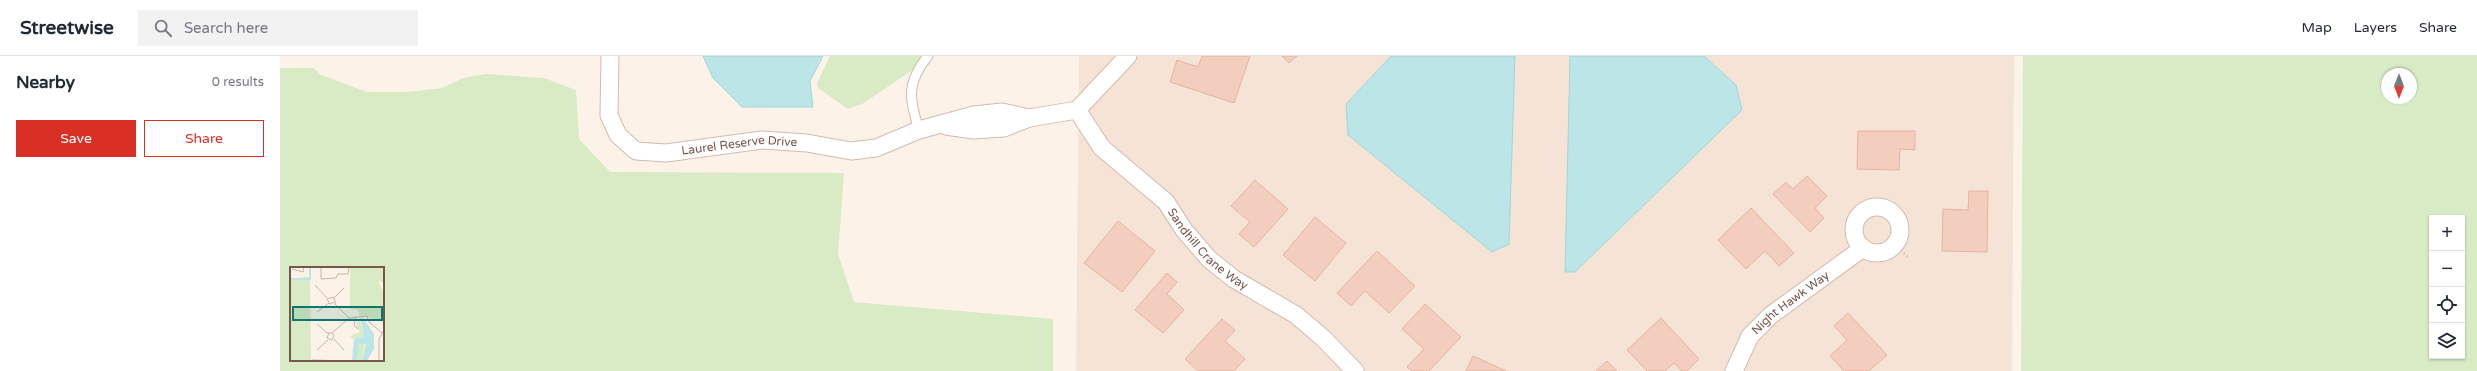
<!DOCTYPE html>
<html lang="en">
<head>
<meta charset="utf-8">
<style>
  :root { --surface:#fff; --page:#f2f2f3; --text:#1f2937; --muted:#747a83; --line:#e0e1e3; --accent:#d93025 }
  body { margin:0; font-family:"Varela Round",sans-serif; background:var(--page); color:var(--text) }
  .controls { position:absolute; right:12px; bottom:12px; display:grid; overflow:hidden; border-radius:0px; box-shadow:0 1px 3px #0004 }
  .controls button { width:36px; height:36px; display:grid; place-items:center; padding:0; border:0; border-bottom:1px solid var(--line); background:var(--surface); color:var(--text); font:20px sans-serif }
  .compass { position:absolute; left:2101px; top:12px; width:36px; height:36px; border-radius:50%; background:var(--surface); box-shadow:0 1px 3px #0004; rotate:180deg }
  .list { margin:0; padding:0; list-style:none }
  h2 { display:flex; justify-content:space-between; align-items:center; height:52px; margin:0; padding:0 16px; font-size:17px }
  h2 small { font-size:13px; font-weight:400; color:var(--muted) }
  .actions { display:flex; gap:8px; padding:12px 16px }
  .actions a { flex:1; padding:9px 0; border:1px solid var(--accent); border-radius:0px; text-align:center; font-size:14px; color:var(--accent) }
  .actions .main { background:var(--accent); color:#fff }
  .icon { flex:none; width:22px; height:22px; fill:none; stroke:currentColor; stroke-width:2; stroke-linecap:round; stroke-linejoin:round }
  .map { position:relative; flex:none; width:2197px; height:315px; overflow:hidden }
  header { display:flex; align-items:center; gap:24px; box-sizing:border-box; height:56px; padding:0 20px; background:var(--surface); border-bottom:1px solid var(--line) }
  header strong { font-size:19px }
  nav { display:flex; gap:22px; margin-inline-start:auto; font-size:14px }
  .search { width:280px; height:36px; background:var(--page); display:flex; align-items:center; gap:10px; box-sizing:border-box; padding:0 14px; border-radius:0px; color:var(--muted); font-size:15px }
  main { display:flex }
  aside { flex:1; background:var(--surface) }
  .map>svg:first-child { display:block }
</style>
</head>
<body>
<header>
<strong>Streetwise</strong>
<div class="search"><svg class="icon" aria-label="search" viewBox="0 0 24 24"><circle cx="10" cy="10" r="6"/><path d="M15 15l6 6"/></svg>Search here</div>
<nav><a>Map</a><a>Layers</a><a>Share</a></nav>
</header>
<main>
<aside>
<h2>Nearby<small>0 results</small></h2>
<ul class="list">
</ul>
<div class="actions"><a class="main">Save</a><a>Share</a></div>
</aside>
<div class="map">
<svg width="2197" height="315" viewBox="0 0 2197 315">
  <rect width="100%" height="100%" fill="#fdf2e8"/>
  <path fill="#f5e4d6" d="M799,0H1734L1732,315H796Z"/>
  <path fill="#d9ebc5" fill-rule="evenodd" d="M550,0H650V2L584,47L568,53L538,32L537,27Z
    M1743,0H2197V315H1741ZM2107,18H2131V42H2107ZM2152,162H2182V300H2152Z
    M0,12H34L39,18L87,36H128L162,32L183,22L206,18L264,22L296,34L299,83L330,116L564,117L558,198L574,246L773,263V315H0ZM11,212H103V304H11Z"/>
  <path fill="#bbe5e7" stroke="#a1d6d9" d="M423,0H543L530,25L533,51H462L433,22Z
    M1111,0H1235L1229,188L1212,196L1068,79L1066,48Z
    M1290,0H1424L1456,29L1462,54L1295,216H1285Z"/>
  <path fill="#f3cebf" stroke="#e6b39f" d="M922,0H970L954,47L890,26L897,4L918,11Z
    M1002,0H1017L1009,7Z
    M1578,75H1635V94L1620,93L1619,114L1577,113Z
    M1527,120L1547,140L1535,152L1544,162L1530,176L1493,138L1506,126L1513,133Z
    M975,124L1008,153L974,191L959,178L970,166L951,150Z
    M1689,135H1708L1707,196L1662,195L1663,153L1688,154Z
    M1471,152L1514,197L1499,210L1485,195L1466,213L1438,184Z
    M1035,161L1066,187L1035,225L1003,199Z
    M838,165L875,195L842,236L804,207Z
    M1097,195L1135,230L1109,257L1085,235L1071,250L1057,237Z
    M887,217L897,226L887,238L904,254L883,277L855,254Z
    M1145,248L1181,281L1149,315H1132L1127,311L1144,293L1122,273Z
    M1568,257L1607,299L1589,315H1564L1550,300L1567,284L1554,270Z
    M1381,262L1419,303L1407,315H1402L1394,307L1385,315H1367L1347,294Z
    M942,263L955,274L945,285L965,303L954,315H918L905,303Z
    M1193,300L1226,315H1186Z
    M1327,305L1337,315H1316Z"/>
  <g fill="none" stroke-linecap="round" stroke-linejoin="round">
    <g stroke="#d2bbaf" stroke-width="11">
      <path id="service" d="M639,74C629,43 626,27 648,0"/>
    </g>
    <g stroke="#d2bbaf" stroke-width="19">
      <g id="minor">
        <path id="s1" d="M330,0L329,59L338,79L356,95L386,97L482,84L527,87L571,95L596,92L639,74L694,59L722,56L749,62"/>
        <path id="s2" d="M797,54L822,92L886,146L904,174L929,203L954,223L1016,259L1043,282L1075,315"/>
        <path d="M797,54L848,0"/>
        <path d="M666,70L694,74L724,72L749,62L797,54"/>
        <circle cx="1597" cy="174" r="23"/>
        <path id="s3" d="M1454,315L1470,280L1491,259L1583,192"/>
      </g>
    </g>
    <path stroke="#d8b1a1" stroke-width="2.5" stroke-dasharray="1 3" stroke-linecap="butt" d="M1615,189L1629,202"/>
    <use href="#service" stroke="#fff" stroke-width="9"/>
    <use href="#minor" stroke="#fff" stroke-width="17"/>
  </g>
  <g text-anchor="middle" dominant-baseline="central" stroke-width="4" stroke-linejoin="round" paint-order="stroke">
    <g font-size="12" fill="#78564b" stroke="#fff7ee">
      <text stroke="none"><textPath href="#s1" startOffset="209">Laurel Reserve Drive</textPath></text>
      <text stroke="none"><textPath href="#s2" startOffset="193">Sandhill Crane Way</textPath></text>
      <text stroke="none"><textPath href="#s3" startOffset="91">Night Hawk Way</textPath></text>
    </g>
  </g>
  <g transform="translate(10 211)">
    <rect width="94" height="94" fill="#fdf2e8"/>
    <path d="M60,0H94V16L88,14L94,27V54L69,48L68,43L60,42ZM20,10L21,94H0V11ZM69,51L74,69L63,72L60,69L70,65L66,57ZM75,76L72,94H67L68,78Z" fill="#d9ebc5"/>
    <path d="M70,51L74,52L84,67V82L77,94H72L76,77H69L67,94H62L64,72L74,69Z" fill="#bbe5e7"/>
    <path fill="none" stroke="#bbe5e7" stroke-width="2" d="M0,12H20V0"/>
    <path fill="none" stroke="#c8b4a9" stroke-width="1" d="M31,0V12L46,11L48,7H58L59,0M2,2L13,5L14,0M25,18L37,31M44,31L54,21M44,35L40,37L37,32L43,30L45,33V37L59,51M27,45L39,36M66,50L64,58L68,62M59,51L77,49L79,55L92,66M27,57L37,66M37,66H41L44,68L42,73L37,71L39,66M42,66L59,51M44,72L54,83M27,83L38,73M22,93L57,94M89,94V72L94,63"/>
    <path fill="#0f766e" fill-opacity="0.15" stroke="#0f766e" stroke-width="2" d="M3,40H92V53H3Z"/>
    <rect width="94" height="94" fill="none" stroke="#78564b" stroke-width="2"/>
  </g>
</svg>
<div class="controls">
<button>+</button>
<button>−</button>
<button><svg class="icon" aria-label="locate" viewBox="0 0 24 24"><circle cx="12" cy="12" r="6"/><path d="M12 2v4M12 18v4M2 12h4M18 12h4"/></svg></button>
<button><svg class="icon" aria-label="layers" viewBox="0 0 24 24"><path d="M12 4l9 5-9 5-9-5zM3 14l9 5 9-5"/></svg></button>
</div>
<svg class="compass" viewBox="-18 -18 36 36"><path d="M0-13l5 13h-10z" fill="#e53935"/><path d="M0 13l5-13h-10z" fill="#747a83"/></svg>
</div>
</main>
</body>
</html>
